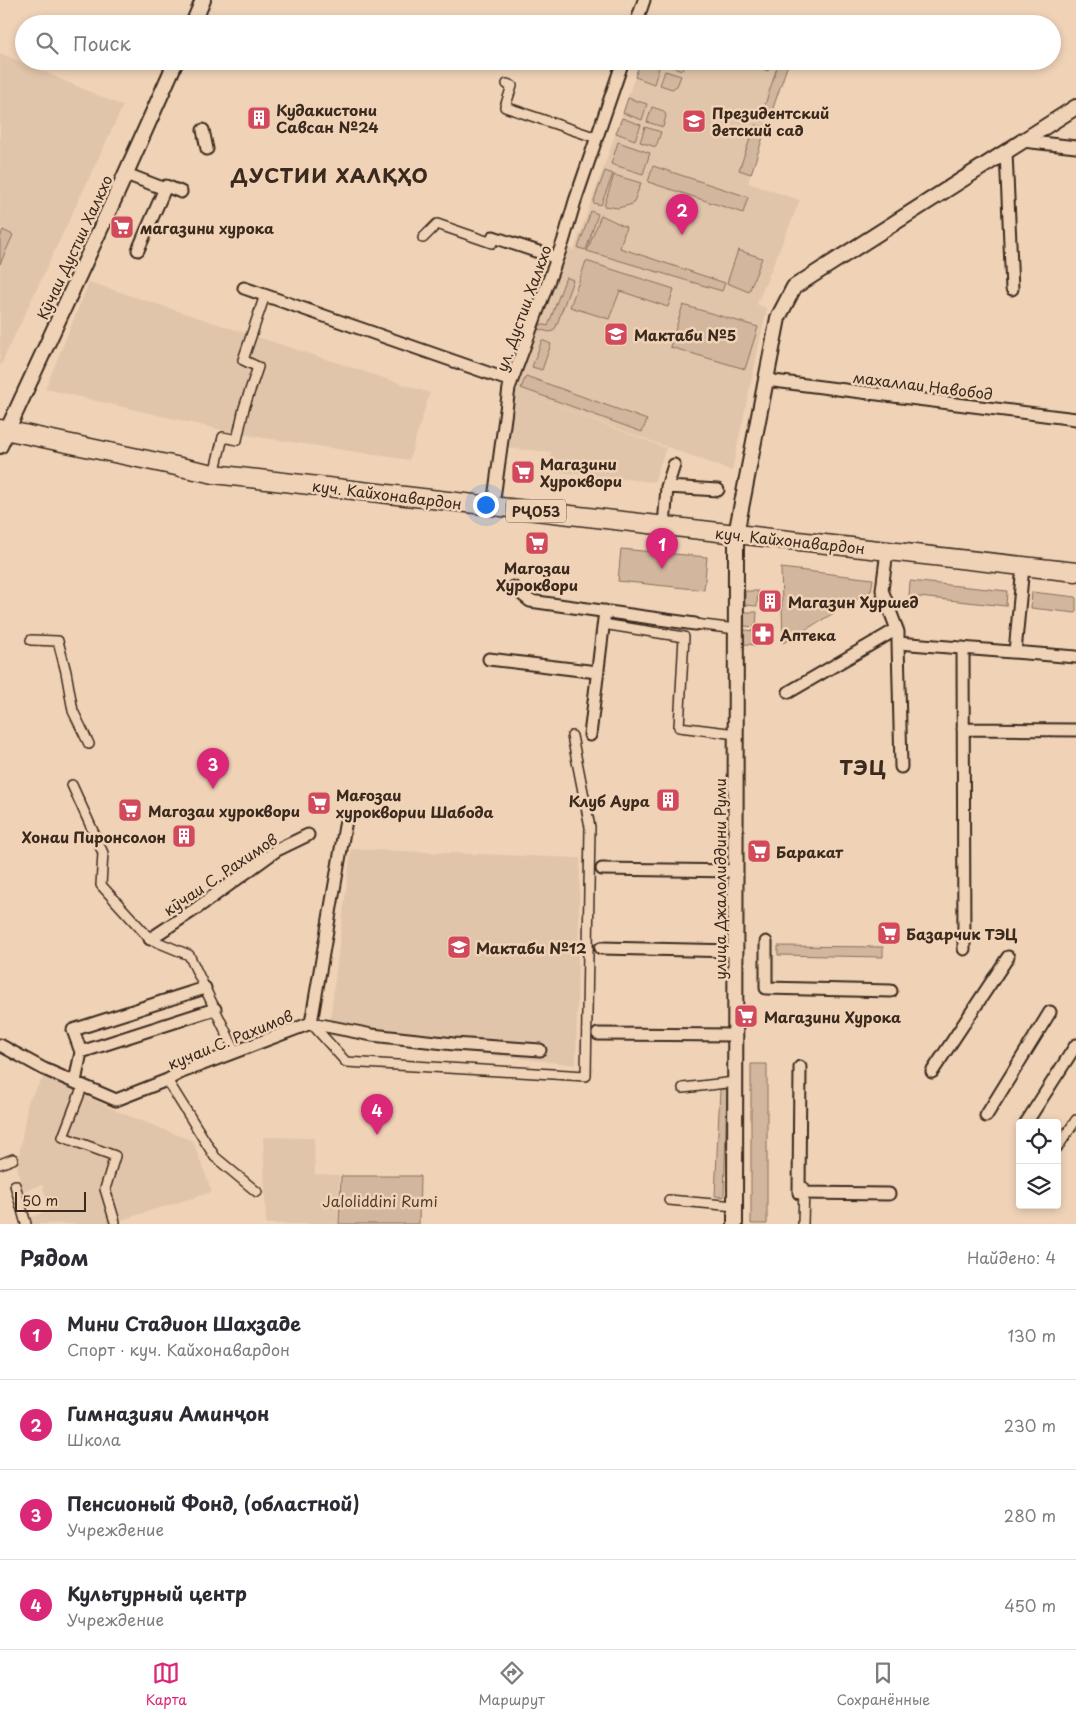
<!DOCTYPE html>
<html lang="ru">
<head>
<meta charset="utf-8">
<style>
  :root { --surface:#fff; --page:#f2f2f3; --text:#2b2b33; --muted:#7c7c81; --line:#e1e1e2; --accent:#db2777 }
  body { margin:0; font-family:"Playpen Sans",sans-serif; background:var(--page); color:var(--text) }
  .controls { position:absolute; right:15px; bottom:15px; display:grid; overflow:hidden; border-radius:5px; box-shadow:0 2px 8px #0003 }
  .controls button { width:45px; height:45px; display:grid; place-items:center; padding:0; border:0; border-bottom:1px solid var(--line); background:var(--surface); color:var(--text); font:25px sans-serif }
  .scale { position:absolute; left:15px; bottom:12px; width:71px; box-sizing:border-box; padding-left:5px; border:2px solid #3b2a1e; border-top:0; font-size:14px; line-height:18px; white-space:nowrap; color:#3b2a1e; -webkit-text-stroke:4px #f0d3b7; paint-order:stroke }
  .you { position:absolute; left:485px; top:504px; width:18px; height:18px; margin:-12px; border:4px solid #fff; border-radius:50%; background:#1a73e8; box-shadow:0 0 0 8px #1a73e833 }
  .badge { display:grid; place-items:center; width:32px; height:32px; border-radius:50%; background:var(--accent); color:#fff; font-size:16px; font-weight:700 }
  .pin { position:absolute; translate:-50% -41px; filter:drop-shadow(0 1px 2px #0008) }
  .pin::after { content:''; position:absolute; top:26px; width:18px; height:15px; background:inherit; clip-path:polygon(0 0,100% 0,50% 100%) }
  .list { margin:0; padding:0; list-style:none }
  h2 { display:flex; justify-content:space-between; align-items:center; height:65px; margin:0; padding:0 20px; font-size:21px }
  h2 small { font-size:16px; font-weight:400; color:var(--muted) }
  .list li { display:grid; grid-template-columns:32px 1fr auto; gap:15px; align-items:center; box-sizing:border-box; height:90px; padding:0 20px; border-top:1px solid var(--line) }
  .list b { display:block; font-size:19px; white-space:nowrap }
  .list p { margin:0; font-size:16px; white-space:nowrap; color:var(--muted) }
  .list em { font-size:16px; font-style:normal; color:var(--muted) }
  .icon { flex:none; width:28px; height:28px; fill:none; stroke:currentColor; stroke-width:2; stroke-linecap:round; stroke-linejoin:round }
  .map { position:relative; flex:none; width:1076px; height:1224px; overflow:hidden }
  .search { position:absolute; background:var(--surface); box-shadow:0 2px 8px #0003; left:15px; right:15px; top:15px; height:55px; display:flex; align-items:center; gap:12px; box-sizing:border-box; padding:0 18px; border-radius:28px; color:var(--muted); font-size:19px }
  .sheet { height:425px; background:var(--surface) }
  nav { display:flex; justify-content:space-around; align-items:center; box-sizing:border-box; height:70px; border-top:1px solid var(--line); background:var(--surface); font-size:14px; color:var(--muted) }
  nav a { display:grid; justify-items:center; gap:2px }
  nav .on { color:var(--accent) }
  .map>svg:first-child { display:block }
</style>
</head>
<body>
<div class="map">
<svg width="1076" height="1224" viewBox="0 0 1076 1224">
  <rect width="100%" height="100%" fill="#f0d3b7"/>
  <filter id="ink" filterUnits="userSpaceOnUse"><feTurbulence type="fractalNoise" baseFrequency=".02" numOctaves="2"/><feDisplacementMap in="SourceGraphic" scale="10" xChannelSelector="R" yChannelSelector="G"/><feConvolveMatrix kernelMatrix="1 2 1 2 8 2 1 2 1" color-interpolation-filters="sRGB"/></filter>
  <g filter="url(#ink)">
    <path fill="#e1c5aa" d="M0,53L123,106L0,367Z
      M640,61H779L788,64L748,183L800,200L757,304L767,308L732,471L537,399L666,448L654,482L546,471L551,452L505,448L514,390L568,248L574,250L614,138Z
      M89,282L430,393L409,460L239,434L45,389Z
      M351,849L580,858L576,1065L328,1036Z
      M45,1075L117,1111L193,1141L212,1192L108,1224H29L28,1218L50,1210L42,1185L22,1191L17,1166L28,1101Z
      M263,1137L314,1138L315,1174L339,1175L338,1224H266Z"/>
    <path fill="#d2b79e" stroke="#86705e" d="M668,61H686L682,70L666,65Z
      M741,61H772L768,71Z
      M779,61L788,64L771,114L763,111Z
      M640,62L659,68L654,84L635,77Z
      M665,71L681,76L677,86L672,89L660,85Z
      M628,98L647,104L642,120L623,113Z
      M652,107L664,111L666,116L663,127L647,122Z
      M622,118L641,125L635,140L616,133Z
      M755,125L766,128L751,174L739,170Z
      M645,127L661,132L656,147L640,142Z
      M618,142L650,153L643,174L611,164Z
      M653,166L748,197L743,213L648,182Z
      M605,171L613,174L601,205L593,203Z
      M614,175L641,183L633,204L618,208L604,206Z
      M591,211L598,214L586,250L578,248Z
      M601,215L626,227L620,248L725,283L722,291L587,251Z
      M3,230L13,235L0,264V238Z
      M738,250L762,258L749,292L727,283Z
      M586,261L674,289L668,307L620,291L609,319L570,307Z
      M566,277L573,280L556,327L553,331L549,332L538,329L541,324L548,326Z
      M683,305L758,327L745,369L670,347Z
      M542,340L551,344L542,370L532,367Z
      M526,376L647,420L642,432L521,388Z
      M621,549L707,557L704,590L618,581Z
      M781,568L873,579L871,591L783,643Z
      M910,581L1007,591L1006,606L909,596Z
      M745,591H758L757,606L745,605Z
      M1032,592L1076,597V613L1031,608Z
      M744,612H757L756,627L744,626Z
      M744,630L757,631L756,645L744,644Z
      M778,946L883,947V957L778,955Z
      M751,1064H767V1224H751Z
      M720,1089H727L724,1197L715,1196Z
      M341,1176H420L419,1224H339Z"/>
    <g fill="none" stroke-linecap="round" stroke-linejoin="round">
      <g stroke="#3b2a1e" stroke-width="12">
        <path id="pedestrian" d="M507,84L512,86L505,107L597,138
          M423,238L437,224L492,243
          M214,474L223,437L237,440L244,408L258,367L243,360L265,295
          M603,624L684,637L679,727L736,734
          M695,624L736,629
          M31,640L58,641L66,672L73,711L89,744
          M72,785L103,853L101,885L150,939L189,955L235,1051
          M311,1023L346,1062L586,1076L590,827L572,736
          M167,1080L215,1157L257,1192
          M683,1088L735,1082
          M80,1093L63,1137L115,1156L105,1189L115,1222
          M1057,1148L1076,1120
          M0,1164L13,1159
          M15,1185L26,1224
          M669,1200L735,1206
          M803,1224L804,1187"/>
      </g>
      <g stroke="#3b2a1e" stroke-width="15">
        <path id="minor" d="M636,24L644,0
          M203,130L207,149
          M1023,141L1076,147
          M1006,152L1012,289
          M126,174L165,189
          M493,237L557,258
          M138,250L166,186L181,192
          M244,288L511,381
          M766,380L1076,419
          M667,487L718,490
          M493,506L509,388L563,242L575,201L623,61
          M664,526L667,487L674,465
          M887,551L882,590L898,632V643L1076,657
          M513,587L530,601L695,624
          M898,643L901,767
          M963,648L964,949
          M1015,652L1023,566
          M489,659L597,672
          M789,692L897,629
          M963,729L1076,730
          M590,735L605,611
          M602,869L736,871
          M150,939L197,908L277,850L308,835
          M766,942V988L891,991
          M601,948L735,951
          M311,1023L372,1035L454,1044L540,1050
          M598,1034L735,1035
          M0,1045L44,1069L116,1100L167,1080L182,1072L311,1023L346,820
          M81,1052L73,1030L205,988
          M800,1067L799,1193L889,1194
          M932,1072L1008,957
          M75,1082L81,1052L215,1009
          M986,1116L1050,1012
          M1026,1123L1076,1045"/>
      </g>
      <g stroke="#3b2a1e" stroke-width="18">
        <path id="tertiary" d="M193,24L203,0
          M0,446L117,193L176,61
          M735,1224L736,534L778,318L794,287L1076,107"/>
      </g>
      <g stroke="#3b2a1e" stroke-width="21">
        <path id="primary" d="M0,429L214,474L736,534L1076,572"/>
      </g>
      <use href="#pedestrian" stroke="#f0d3b7" stroke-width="9"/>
      <use href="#minor" stroke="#f0d3b7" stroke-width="11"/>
      <use href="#tertiary" stroke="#f0d3b7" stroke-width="14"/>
      <use href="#primary" stroke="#f0d3b7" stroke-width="18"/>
    </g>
  </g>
  <defs>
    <g id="building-square" transform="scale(1.25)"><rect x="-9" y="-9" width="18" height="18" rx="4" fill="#d1495b" stroke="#f0d3b7"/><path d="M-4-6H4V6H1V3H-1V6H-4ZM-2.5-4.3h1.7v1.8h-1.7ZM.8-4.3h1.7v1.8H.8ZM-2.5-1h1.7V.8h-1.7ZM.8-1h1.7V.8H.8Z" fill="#fff"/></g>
    <g id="school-square" transform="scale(1.25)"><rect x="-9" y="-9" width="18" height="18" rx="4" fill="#d1495b" stroke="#f0d3b7"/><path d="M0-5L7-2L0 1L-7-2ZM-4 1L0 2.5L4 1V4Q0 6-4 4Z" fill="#fff"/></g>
    <g id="supermarket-square" transform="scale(1.25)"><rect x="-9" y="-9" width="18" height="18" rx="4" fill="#d1495b" stroke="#f0d3b7"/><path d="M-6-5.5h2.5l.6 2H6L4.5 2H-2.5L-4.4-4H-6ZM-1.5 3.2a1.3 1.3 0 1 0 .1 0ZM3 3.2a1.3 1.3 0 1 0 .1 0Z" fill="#fff"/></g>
    <g id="pharmacy-square" transform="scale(1.25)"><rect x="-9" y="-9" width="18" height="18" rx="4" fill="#d1495b" stroke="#f0d3b7"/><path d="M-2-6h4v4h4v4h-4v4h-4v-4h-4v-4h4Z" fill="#fff"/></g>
  </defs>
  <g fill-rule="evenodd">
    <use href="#building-square" x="259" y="118"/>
    <use href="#school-square" x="694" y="121"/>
    <use href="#supermarket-square" x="122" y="227"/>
    <use href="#school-square" x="616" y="334"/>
    <use href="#supermarket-square" x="523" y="472"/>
    <use href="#supermarket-square" x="537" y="543"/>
    <use href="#building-square" x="770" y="601"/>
    <use href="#pharmacy-square" x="763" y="634"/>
    <use href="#building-square" x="668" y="800"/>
    <use href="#supermarket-square" x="319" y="803"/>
    <use href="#supermarket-square" x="130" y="810"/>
    <use href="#building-square" x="184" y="836"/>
    <use href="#supermarket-square" x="759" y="851"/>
    <use href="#supermarket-square" x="889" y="933"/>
    <use href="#school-square" x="459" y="947"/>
    <use href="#supermarket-square" x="746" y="1016"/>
  </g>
  <g text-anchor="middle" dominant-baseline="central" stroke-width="5" stroke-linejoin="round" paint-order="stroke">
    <rect fill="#f0d3b7" stroke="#715d4c" stroke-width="1" x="506" y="499.5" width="60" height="23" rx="4"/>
    <g font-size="14" font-weight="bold" fill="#3b2a1e">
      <text x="536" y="511">РҶ053</text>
    </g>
    <g font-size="15" font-weight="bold" fill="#3b2a1e" stroke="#f0d3b7" text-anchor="start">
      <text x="276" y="109">Кудакистони<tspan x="276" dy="17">Савсан №24</tspan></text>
      <text x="712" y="112">Президентский<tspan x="712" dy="17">детский сад</tspan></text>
      <text x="140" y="227">магазини хурока</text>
      <text x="634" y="334">Мактаби №5</text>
      <text x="540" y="463">Магазини<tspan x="540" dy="17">Хуроквори</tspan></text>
      <text x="537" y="567" text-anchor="middle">Магозаи<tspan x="537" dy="17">Хуроквори</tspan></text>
      <text x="788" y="601">Магазин Хуршед</text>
      <text x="780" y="634">Аптека</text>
      <text x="336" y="794">Мағозаи<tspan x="336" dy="17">хуроквории Шабода</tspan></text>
      <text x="650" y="800" text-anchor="end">Клуб Аура</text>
      <text x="148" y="810">Магозаи хуроквори</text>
      <text x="166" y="836" text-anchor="end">Хонаи Пиронсолон</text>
      <text x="776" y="851">Баракат</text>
      <text x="906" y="933">Базарчик ТЭЦ</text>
      <text x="476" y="947">Мактаби №12</text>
      <text x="764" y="1016">Магазини Хурока</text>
    </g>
    <g font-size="15" fill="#3b2a1e" stroke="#f0d3b7">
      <text transform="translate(74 247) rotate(-65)">Кӯчаи Дустии Халкхо</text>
      <text transform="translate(523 308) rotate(-70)">ул. Дустии Халкхо</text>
      <text transform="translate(923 385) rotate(7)">махаллаи Навобод</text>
      <text transform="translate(387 494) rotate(7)">куч. Кайхонавардон</text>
      <text transform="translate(790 540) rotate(6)">куч. Кайхонавардон</text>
      <text transform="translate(220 874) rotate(-34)">кӯчаи С. Рахимов</text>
      <text transform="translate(719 879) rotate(-90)">улица Джалолиддини Руми</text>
      <text transform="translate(230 1039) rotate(-22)">кучаи С. Рахимов</text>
    </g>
    <g font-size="15" fill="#523f31" stroke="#f0d3b7">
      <text x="380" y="1200">Jaloliddini Rumi</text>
    </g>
    <g font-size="20" font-weight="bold" letter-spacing="1" fill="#3b2a1e" stroke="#f0d3b7">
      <text x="330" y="175">ДУСТИИ ХАЛҚҲО</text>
      <text x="863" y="767">ТЭЦ</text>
    </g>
  </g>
</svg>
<div class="controls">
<button><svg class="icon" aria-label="locate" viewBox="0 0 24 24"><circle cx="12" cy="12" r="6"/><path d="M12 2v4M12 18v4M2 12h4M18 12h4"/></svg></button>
<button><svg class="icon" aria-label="layers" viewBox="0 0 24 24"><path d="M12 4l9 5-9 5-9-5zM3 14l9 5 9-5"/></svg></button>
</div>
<div class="scale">50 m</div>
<div class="you"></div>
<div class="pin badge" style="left:662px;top:569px">1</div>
<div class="pin badge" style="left:682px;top:235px">2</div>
<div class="pin badge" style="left:213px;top:789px">3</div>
<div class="pin badge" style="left:377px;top:1135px">4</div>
<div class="search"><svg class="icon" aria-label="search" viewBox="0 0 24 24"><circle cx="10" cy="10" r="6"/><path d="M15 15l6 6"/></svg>Поиск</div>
</div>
<section class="sheet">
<h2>Рядом<small>Найдено: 4</small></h2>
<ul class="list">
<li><span class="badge">1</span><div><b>Мини Стадион Шахзаде</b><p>Спорт · куч. Кайхонавардон</p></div><em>130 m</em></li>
<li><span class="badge">2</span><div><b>Гимназияи Аминҷон</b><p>Школа</p></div><em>230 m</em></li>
<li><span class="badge">3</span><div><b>Пенсионый Фонд, (областной)</b><p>Учреждение</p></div><em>280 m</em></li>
<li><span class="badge">4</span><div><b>Культурный центр</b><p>Учреждение</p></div><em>450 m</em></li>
</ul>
</section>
<nav>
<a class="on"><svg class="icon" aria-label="map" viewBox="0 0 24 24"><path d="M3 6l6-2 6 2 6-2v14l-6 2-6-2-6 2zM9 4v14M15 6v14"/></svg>Карта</a>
<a><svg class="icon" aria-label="directions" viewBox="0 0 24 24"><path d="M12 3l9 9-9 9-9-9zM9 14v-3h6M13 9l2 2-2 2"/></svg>Маршрут</a>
<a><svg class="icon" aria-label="saved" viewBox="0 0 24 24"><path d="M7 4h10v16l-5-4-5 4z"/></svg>Сохранённые</a>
</nav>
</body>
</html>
